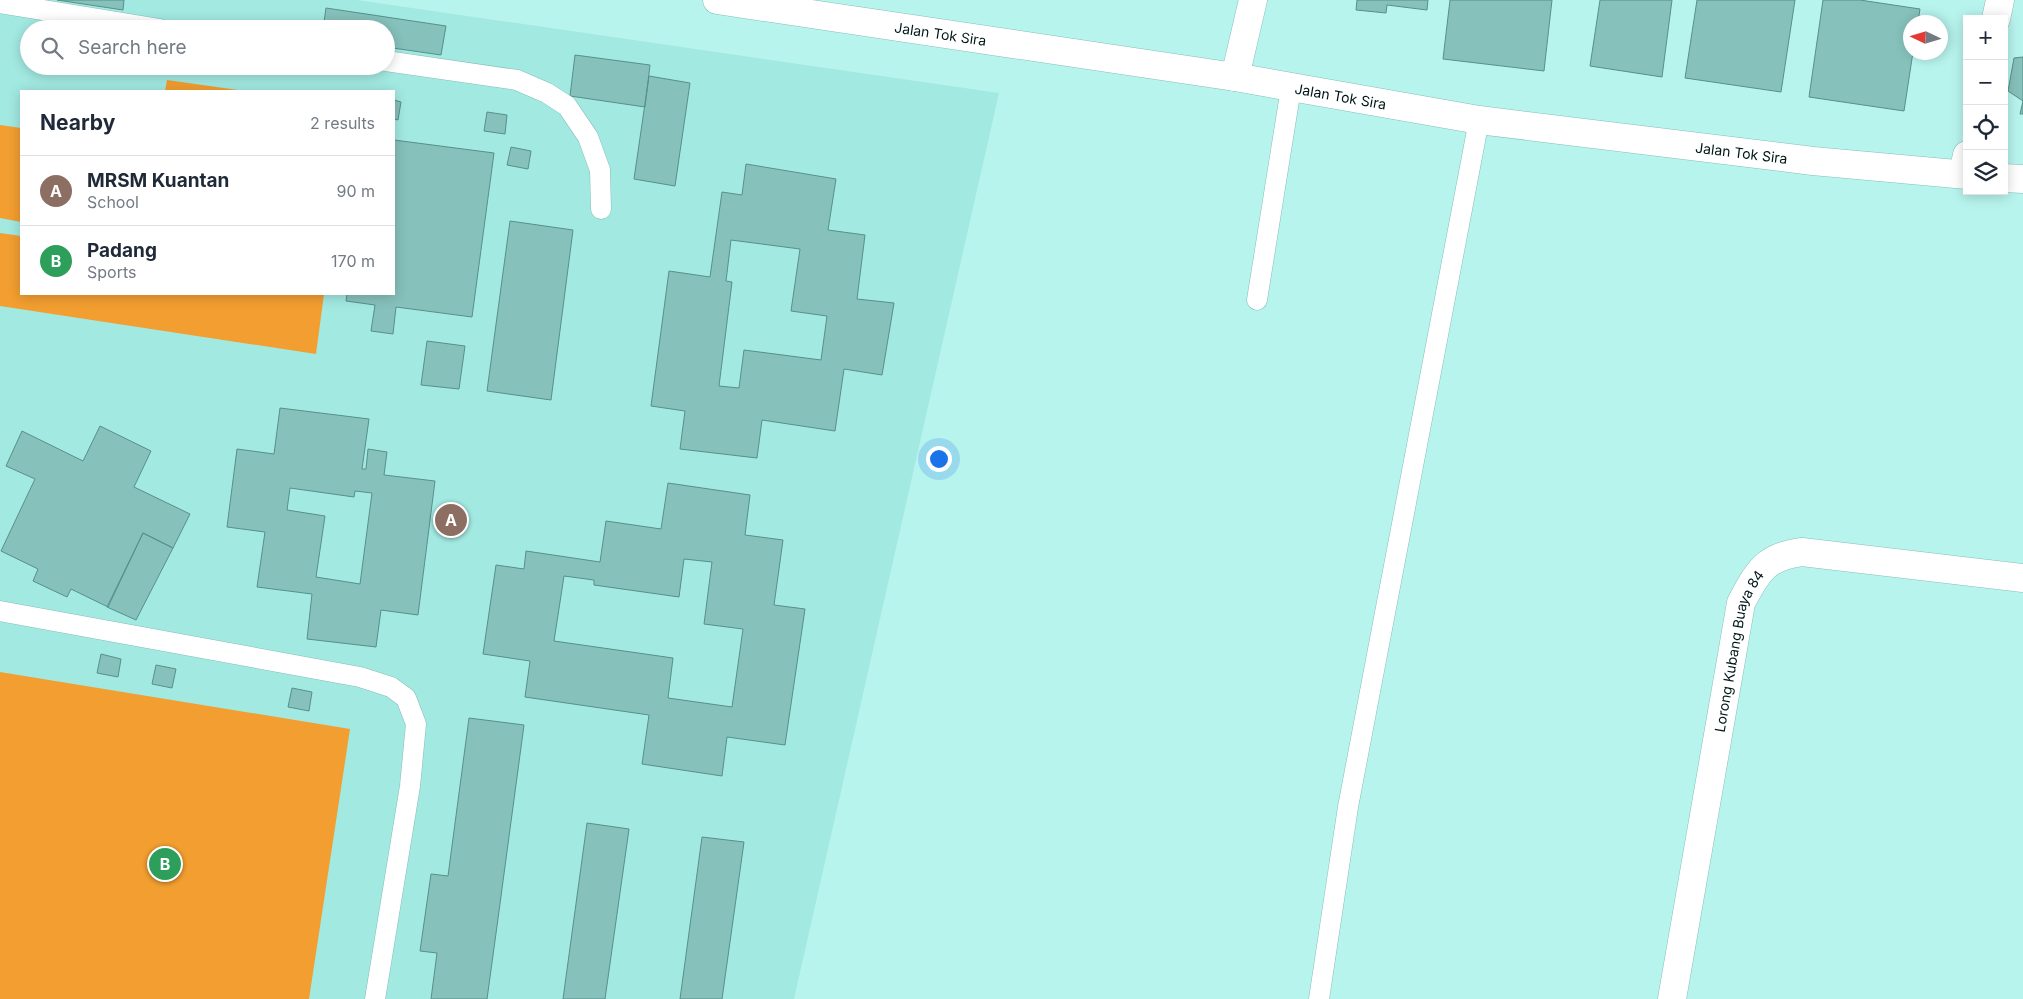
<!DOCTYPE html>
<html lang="en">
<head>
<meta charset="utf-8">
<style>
  :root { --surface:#fff; --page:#f2f2f3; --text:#1f2937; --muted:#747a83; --line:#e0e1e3; --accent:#ca3b64 }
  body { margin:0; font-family:Inter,sans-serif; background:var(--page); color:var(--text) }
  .controls { position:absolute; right:15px; top:15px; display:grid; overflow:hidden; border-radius:0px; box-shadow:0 2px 12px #0003 }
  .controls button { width:45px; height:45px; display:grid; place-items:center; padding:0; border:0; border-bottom:1px solid var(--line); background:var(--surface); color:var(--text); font:25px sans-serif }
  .compass { position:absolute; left:1903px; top:15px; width:45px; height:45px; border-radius:50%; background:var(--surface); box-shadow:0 2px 12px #0003; rotate:274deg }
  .you { position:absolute; left:938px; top:458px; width:18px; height:18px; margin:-12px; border:4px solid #fff; border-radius:50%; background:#1a73e8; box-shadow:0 0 0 8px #1a73e833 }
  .badge { display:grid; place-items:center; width:32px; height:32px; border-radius:50%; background:var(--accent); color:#fff; font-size:16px; font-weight:700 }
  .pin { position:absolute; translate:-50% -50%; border:2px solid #fff; box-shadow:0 1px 5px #0006 }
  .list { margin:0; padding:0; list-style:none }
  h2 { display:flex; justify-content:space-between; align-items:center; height:65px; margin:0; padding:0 20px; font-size:21px }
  h2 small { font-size:16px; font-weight:400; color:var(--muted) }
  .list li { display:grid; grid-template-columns:32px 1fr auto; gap:15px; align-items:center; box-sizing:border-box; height:70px; padding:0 20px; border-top:1px solid var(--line) }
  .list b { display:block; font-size:19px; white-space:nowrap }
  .list p { margin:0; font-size:16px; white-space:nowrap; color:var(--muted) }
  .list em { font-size:16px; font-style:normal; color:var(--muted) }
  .icon { flex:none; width:28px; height:28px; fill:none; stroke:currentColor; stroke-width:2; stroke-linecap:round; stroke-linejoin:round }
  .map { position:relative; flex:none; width:2023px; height:999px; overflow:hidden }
  .search { position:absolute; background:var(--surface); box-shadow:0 2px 12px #0003; left:20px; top:20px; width:375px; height:55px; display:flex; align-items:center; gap:12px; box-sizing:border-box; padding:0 18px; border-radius:28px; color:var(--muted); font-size:19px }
  .panel { position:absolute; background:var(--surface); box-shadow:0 2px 12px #0003; left:20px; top:90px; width:375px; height:205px; border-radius:0px }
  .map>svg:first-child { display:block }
</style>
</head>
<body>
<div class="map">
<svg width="2023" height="999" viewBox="0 0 2023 999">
  <rect width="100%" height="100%" fill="#b8f4ee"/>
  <path fill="#a2e9e2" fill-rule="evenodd" d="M0,0H357L999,93L794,999H0ZM29,29H386V66H29ZM21,91H394V294H21Z"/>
  <path fill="#f29e30" d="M167,80L245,91H165Z
    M0,125L21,128V222L0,218Z
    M0,233L21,236V294H324L316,354L0,306Z
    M0,672L350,729L309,999H0Z"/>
  <path fill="#86c1bb" stroke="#57908b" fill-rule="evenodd" d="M57,0H124L123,10Z
    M1357,0H1428L1427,10L1387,5L1386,13L1356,10Z
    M1450,0H1552L1544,71L1443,59Z
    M1600,0H1672L1662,77L1590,66Z
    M1697,0H1795L1781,92L1685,78Z
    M1823,0H1860L1920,9L1918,22H1910V52H1913L1904,111L1809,97Z
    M326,8L446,26L441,55L386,47V29H323Z
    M575,55L650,65L645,107L570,96Z
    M2023,57V114H2020L2023,101L2008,91L2014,58Z
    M649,76L690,83L675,186L634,179Z
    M394,100L401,102L398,120L394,119Z
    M487,112L507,115L505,134L484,131Z
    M394,140L494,153L472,317L396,307L393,334L371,331L375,305L346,301L347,294H394Z
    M511,147L531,151L528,169L507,165Z
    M746,164L836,179L828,230L865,235L857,299L894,303L882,375L844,369L835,431L762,420L757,458L680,449L685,411L651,406L669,271L710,277L722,192L742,195ZM731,240L800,249L791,311L827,316L821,360L744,350L739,388L719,386L732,282L726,281Z
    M510,221L573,230L551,400L487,391Z
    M427,341L465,346L459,389L421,385Z
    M280,408L369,419L362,469H366L368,449L387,452L384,475L435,481L418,615L381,610L376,647L307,639L312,594L257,587L265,532L227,527L237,449L274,454ZM290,488L354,497L355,491L372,493L360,584L316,577L325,516L287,510Z
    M100,426L151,451L134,487L190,514L173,548L143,533L108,607L71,589L67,597L33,581L38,569L1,551L35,479L6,466L22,431L83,461Z
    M668,483L750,495L745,535L783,540L774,605L805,609L785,745L727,737L722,776L642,764L649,715L525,697L530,661L483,654L496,565L524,569L526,551L600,562L606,521L661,529ZM684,559L712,562L704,624L743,629L732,707L668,698L673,658L554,641L564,576L594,580V585L679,597Z
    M143,533L173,548L136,620L107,607Z
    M101,654L121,659L118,677L97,673Z
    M156,665L176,669L172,688L152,684Z
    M292,688L312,692L309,711L288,707Z
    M469,718L524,725L497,926L487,999H431L437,953L420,951L431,874L448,876Z
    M587,823L629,829L605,999H563Z
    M702,837L744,842L722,999H680Z"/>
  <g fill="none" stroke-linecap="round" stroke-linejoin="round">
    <g stroke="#84bfb9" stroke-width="21">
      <path id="service" d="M0,3L160,29
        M386,61L517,80L547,93L567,106L588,137L600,170L601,209
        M1257,300L1291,88
        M0,611L360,677L391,687L406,698L416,724L410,786L375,999
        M1319,999L1348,807L1479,120"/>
    </g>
    <g stroke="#84bfb9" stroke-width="29">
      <g id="minor">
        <path d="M1996,19L2000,0"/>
        <path d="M1235,77L1253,0"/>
        <path d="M1963,174L1967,155"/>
        <path id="s1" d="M1672,999L1741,603C1757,572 1766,556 1802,552L2023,578"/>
      </g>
    </g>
    <g stroke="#84bfb9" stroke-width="29">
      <g id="tertiary">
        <path id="s2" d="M717,0L1235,77L1479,120L1813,161L1967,175"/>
        <path d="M2004,178L2023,179"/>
      </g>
    </g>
    <use href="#service" stroke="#fff" stroke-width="20"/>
    <use href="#minor" stroke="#fff" stroke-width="28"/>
    <use href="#tertiary" stroke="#fff" stroke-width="28"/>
  </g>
  <g text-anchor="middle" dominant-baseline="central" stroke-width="4" stroke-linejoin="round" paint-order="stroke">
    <g font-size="14" fill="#011816" stroke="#b8f4ee">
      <text stroke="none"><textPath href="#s2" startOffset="226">Jalan Tok Sira</textPath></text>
      <text stroke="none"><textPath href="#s2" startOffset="631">Jalan Tok Sira</textPath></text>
      <text stroke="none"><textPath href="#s2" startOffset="1036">Jalan Tok Sira</textPath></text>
      <text stroke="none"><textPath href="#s1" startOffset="355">Lorong Kubang Buaya 84</textPath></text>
    </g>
  </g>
</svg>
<div class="controls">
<button>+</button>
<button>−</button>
<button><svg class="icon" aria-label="locate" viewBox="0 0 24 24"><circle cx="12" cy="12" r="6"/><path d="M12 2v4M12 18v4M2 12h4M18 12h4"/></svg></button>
<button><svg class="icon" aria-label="layers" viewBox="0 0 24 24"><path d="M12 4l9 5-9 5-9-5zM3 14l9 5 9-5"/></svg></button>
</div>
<svg class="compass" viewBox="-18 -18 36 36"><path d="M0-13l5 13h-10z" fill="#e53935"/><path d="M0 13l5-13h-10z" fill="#747a83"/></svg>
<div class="you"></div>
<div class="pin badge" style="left:451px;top:520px;background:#8d6e63">A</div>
<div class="pin badge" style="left:165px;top:864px;background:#2e9e5b">B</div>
<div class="search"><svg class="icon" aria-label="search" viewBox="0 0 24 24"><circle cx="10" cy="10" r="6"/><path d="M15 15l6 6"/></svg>Search here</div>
<section class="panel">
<h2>Nearby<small>2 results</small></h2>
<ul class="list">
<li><span class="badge" style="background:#8d6e63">A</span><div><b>MRSM Kuantan</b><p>School</p></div><em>90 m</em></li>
<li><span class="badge" style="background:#2e9e5b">B</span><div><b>Padang</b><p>Sports</p></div><em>170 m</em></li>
</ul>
</section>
</div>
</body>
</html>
